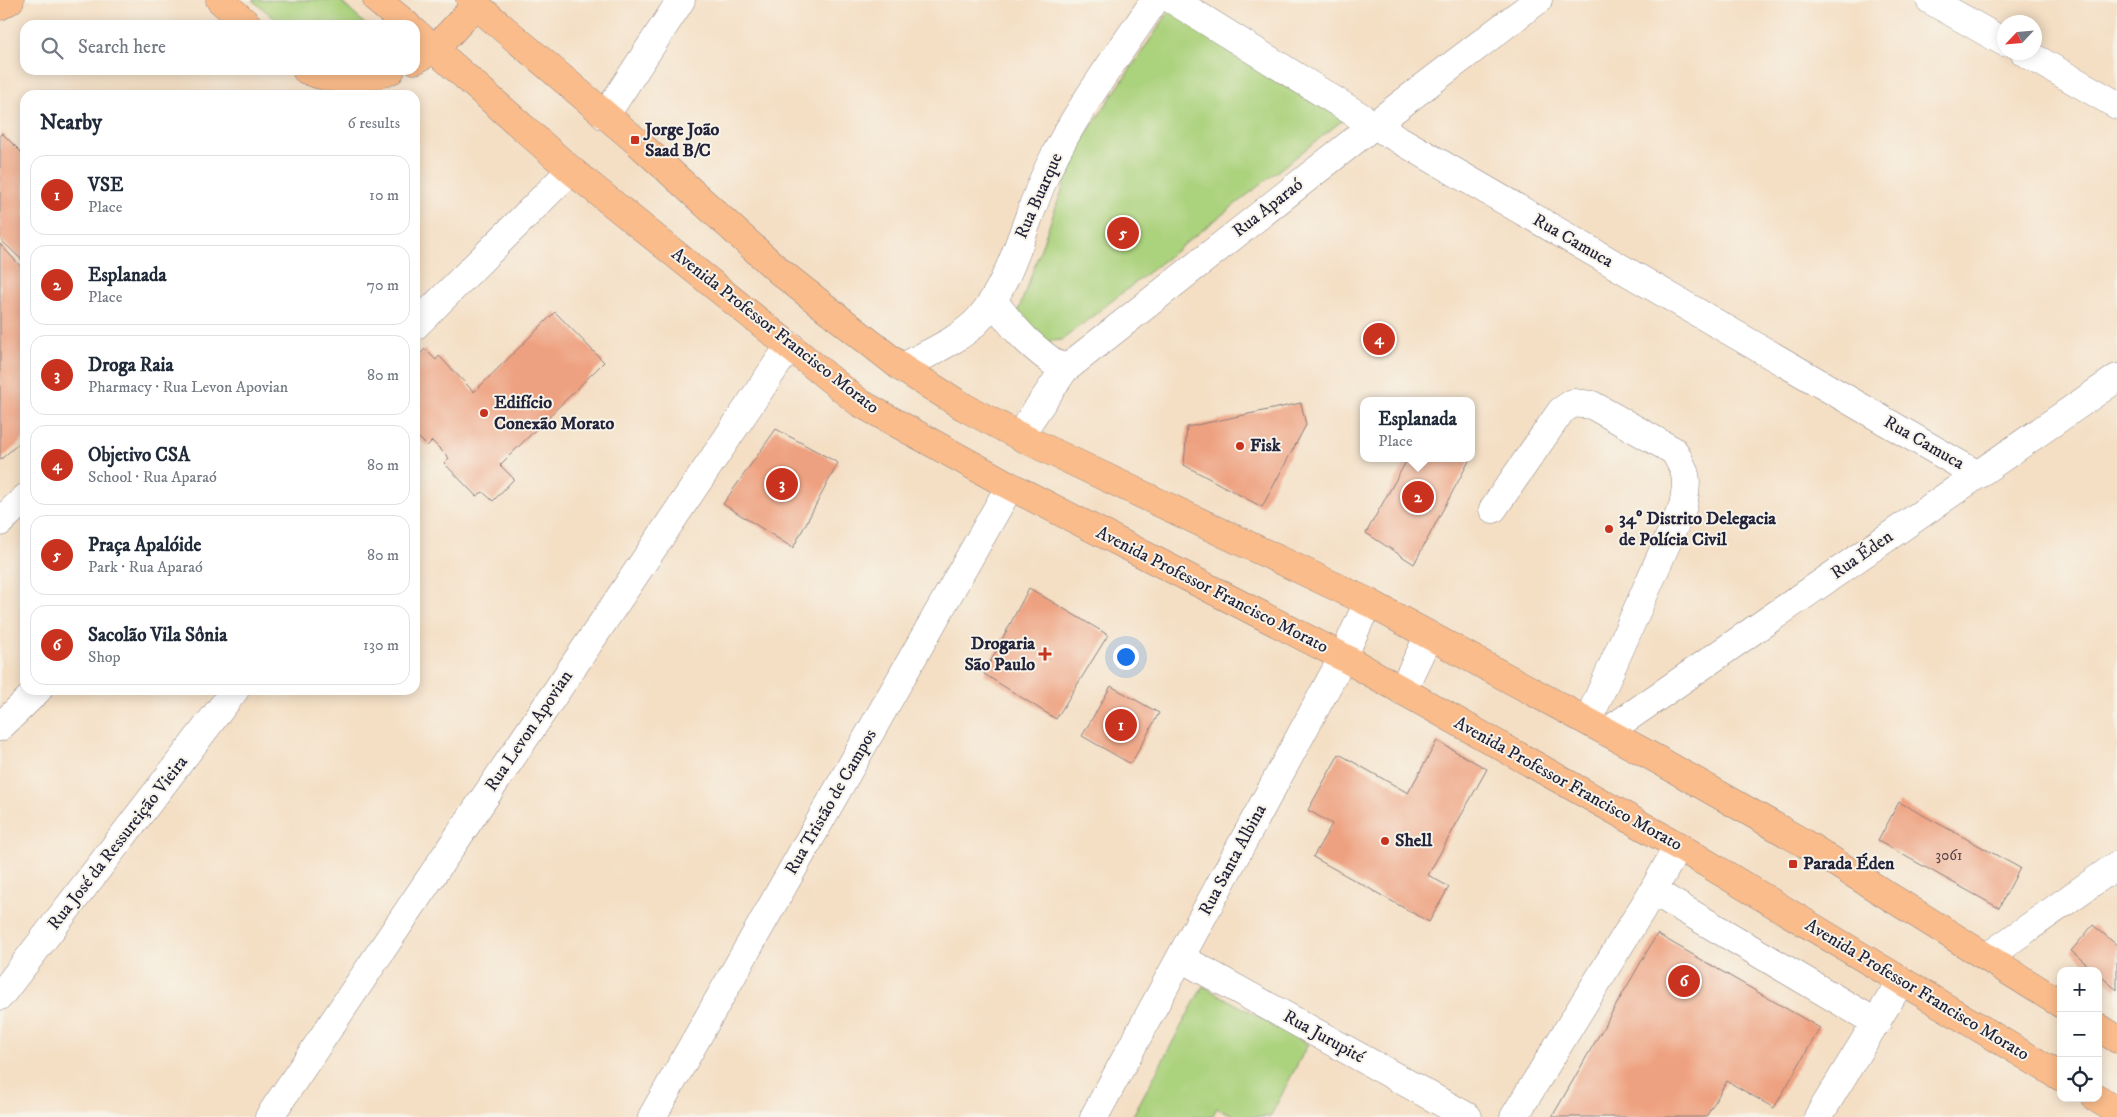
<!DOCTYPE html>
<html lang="en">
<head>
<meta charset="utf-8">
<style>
  :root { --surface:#fff; --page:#f2f2f3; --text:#1f2937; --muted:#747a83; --line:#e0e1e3; --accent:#c8321e }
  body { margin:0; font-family:"IM FELL DW Pica",serif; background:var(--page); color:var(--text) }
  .controls { position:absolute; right:15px; bottom:15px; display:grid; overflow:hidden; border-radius:10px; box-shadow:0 2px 12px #0003 }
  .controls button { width:45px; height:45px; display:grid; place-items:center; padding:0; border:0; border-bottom:1px solid var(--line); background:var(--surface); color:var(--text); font:25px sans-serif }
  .compass { position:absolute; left:1997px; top:15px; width:45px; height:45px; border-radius:50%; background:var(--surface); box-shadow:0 2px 12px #0003; rotate:244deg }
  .you { position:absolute; left:1125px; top:656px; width:18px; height:18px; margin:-12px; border:4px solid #fff; border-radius:50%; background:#1a73e8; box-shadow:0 0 0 8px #1a73e833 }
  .badge { display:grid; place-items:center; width:32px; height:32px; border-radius:50%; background:var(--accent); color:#fff; font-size:16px; font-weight:700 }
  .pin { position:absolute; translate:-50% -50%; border:2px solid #fff; box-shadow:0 1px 5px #0006 }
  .popup { position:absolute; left:1360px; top:397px; width:115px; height:65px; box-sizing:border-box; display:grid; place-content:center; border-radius:10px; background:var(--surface); filter:drop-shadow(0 1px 4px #0005); font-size:16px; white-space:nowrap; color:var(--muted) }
  .popup b { font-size:19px; color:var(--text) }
  .popup::after { content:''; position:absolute; left:50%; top:100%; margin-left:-10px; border:10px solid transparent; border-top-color:var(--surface) }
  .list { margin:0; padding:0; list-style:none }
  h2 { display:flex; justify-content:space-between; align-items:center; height:65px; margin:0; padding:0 20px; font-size:21px }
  h2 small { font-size:16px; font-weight:400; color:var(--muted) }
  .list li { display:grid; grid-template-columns:32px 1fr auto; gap:15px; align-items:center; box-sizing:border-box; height:80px; margin:0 10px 10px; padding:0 10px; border:1px solid var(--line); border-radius:15px }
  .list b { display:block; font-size:19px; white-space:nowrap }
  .list p { margin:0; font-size:16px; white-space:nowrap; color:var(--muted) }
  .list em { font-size:16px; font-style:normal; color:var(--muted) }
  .icon { flex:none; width:28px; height:28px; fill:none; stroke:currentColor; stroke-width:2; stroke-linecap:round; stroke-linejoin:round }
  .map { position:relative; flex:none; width:2117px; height:1117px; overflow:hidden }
  .search { position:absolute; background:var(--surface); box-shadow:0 2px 12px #0003; left:20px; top:20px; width:400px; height:55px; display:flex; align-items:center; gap:12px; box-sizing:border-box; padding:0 18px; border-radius:15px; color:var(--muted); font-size:19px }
  .panel { position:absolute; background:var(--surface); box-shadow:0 2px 12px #0003; left:20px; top:90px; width:400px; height:605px; border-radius:15px }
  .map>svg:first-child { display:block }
</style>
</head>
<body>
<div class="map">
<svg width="2117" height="1117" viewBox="0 0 2117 1117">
  <rect width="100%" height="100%" fill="#f7f3e8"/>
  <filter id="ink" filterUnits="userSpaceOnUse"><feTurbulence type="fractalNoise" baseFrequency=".02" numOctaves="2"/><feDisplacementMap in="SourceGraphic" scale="10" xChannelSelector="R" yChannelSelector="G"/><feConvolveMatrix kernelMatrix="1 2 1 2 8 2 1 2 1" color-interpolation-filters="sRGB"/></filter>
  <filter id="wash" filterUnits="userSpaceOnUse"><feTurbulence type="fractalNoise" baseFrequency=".0096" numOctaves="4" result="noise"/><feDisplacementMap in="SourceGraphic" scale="20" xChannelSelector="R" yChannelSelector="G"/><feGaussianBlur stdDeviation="1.12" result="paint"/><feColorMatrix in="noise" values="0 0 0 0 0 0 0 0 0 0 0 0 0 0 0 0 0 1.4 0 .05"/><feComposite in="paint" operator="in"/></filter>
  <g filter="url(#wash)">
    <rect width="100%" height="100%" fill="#f4dfc5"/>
    <path fill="#abd27d" stroke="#667a5c" d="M252,0H339L366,25H283Z
      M1175,3L1357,109L1062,340L1030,343L1015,320L1078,146Z
      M1203,986L1308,1044L1270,1117H1238L1217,1108L1212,1117H1132Z"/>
    <g id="blocks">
      <path fill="#eea180" d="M2,133L25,156V263L0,239V135Z
        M0,244L25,271V438L0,460Z
        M555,312L604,362L500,465L514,479L493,501L483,492L476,496L444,463L449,458L432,441L427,446L415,434V359L425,349L436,360L439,356L474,392Z
        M1301,403L1306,425L1262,507L1184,465L1187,427Z
        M776,429L838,463L793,548L723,504Z
        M1408,458H1465L1469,461L1414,564L1366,533Z
        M1029,588L1108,635L1056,719L984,674Z
        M1111,686L1159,713L1131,764L1082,736Z
        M1437,741L1487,769L1428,875L1449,887L1429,922L1313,857L1332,824L1308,810L1339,754L1408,793Z
        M1899,802L2020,868L1999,908L1878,841Z
        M2093,925L2117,945V990L2098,974V971H2095L2071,951Z
        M1657,934L1820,1028L1774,1108L1727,1081L1706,1117H1552Z"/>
    </g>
  </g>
  <g filter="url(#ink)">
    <use href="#blocks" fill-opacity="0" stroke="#8b8080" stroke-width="1"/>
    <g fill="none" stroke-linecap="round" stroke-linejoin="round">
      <g stroke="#8b8080" stroke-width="29">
        <path id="minor" d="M1173,0L1374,125L1978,475
          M1930,0L2004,42
          M2024,52L2117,105
          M605,116L681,0
          M993,300C1016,332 1031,347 1064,370
          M415,326L571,170
          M902,368C927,353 959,341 979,319C1014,279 1026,214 1049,167C1077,108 1119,54 1155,0
          M1019,436L1064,370L1374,125L1538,0
          M1493,509L1561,411L1573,403L1592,405L1674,451C1688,475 1688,479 1683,506L1588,721
          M0,522L25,498
          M1402,691L1429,635
          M0,727L38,690
          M1607,732L2117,378
          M1653,891L1877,1023
          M1987,957L2117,865
          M1181,958L1468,1117
          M0,996L235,690
          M269,1117L790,345
          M652,1117L1010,486
          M1094,1117L1343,657L1368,602
          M1514,1117L1653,891L1678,846
          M1818,1117L1901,981"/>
      </g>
      <g stroke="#8b8080" stroke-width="29">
        <path id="major" d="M0,6L10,0"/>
      </g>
      <g stroke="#8b8080" stroke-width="29">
        <path id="highway" d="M220,0L248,25
          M377,0L407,25
          M470,0L635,140L779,271L902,368L964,407L1019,436L1368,602L1660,761L1804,843L2061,1004
          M415,32L571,170L860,403L1010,486L1343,657L1678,846L2061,1077
          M415,60L435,49L476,5
          M306,70C336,83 360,81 391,70
          M2098,1027L2117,1039
          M2096,1098L2117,1111"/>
      </g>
      <use href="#minor" stroke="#fff" stroke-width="28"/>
      <use href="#major" stroke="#fabc8b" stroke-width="28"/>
      <use href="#highway" stroke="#fabc8b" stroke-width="28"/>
    </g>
  </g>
  <g fill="#c8321e" stroke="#f7f3e8" stroke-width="2">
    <rect x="630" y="135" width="10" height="10" rx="2.5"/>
    <circle cx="484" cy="413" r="5"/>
    <circle cx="1240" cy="446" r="5"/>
    <circle cx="1609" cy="529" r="5"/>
    <path d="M1042.5 646.5h5v5h5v5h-5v5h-5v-5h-5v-5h5z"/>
    <circle cx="1385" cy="841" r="5"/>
    <rect x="1788" y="859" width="10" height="10" rx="2.5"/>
  </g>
  <g text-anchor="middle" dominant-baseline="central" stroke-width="4" stroke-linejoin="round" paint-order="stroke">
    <g font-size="15" fill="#55424c">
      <text x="1949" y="855">3061</text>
    </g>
    <g font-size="18" font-weight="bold" fill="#22223b" stroke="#f7f3e8" text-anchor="start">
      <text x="645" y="130">Jorge João<tspan x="645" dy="21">Saad B/C</tspan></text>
      <text x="494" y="403">Edifício<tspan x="494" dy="21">Conexão Morato</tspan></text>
      <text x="1250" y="446">Fisk</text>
      <text x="1619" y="519">34º Distrito Delegacia<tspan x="1619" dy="21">de Polícia Civil</tspan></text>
      <text x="1035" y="644" text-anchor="end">Drogaria<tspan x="1035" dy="21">São Paulo</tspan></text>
      <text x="1395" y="841">Shell</text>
      <text x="1803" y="864">Parada Éden</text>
    </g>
    <g font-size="18" fill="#22223b" stroke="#f7f3e8">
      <text transform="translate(1039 196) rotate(-66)">Rua Buarque</text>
      <text transform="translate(1268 208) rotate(-38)">Rua Aparaó</text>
      <text transform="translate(1573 241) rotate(30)">Rua Camuca</text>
      <text transform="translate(775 331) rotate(38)">Avenida Professor Francisco Morato</text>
      <text transform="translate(1924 443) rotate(30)">Rua Camuca</text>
      <text transform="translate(1862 555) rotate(-35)">Rua Éden</text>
      <text transform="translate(1212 590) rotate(27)">Avenida Professor Francisco Morato</text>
      <text transform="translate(529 731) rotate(-56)">Rua Levon Apovian</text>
      <text transform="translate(1568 784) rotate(29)">Avenida Professor Francisco Morato</text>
      <text transform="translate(831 802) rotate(-60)">Rua Tristão de Campos</text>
      <text transform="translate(118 843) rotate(-52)">Rua José da Ressureição Vieira</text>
      <text transform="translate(1233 860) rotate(-62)">Rua Santa Albina</text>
      <text transform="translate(1917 990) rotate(31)">Avenida Professor Francisco Morato</text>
      <text transform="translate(1324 1037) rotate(29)">Rua Jurupité</text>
    </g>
  </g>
</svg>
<div class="controls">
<button>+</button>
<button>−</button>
<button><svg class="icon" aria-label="locate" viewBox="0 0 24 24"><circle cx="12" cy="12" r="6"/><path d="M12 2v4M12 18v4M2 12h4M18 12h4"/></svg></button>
</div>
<svg class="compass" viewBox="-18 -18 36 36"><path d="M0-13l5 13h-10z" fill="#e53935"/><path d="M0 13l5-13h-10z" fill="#747a83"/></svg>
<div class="you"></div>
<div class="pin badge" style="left:1121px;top:725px">1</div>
<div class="pin badge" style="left:1418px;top:497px">2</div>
<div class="popup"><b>Esplanada</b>Place</div>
<div class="pin badge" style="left:782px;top:484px">3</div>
<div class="pin badge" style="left:1379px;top:339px">4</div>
<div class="pin badge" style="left:1123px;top:233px">5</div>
<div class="pin badge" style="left:1684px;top:981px">6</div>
<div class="search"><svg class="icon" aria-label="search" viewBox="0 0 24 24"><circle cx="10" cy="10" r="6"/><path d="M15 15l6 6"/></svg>Search here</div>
<section class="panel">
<h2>Nearby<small>6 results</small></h2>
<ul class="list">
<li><span class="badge">1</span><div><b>VSE</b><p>Place</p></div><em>10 m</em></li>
<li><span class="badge">2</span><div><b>Esplanada</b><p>Place</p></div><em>70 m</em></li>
<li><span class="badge">3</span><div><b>Droga Raia</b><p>Pharmacy · Rua Levon Apovian</p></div><em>80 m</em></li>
<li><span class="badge">4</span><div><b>Objetivo CSA</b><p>School · Rua Aparaó</p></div><em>80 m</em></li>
<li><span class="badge">5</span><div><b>Praça Apalóide</b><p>Park · Rua Aparaó</p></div><em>80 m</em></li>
<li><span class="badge">6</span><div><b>Sacolão Vila Sônia</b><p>Shop</p></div><em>130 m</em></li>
</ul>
</section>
</div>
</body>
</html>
